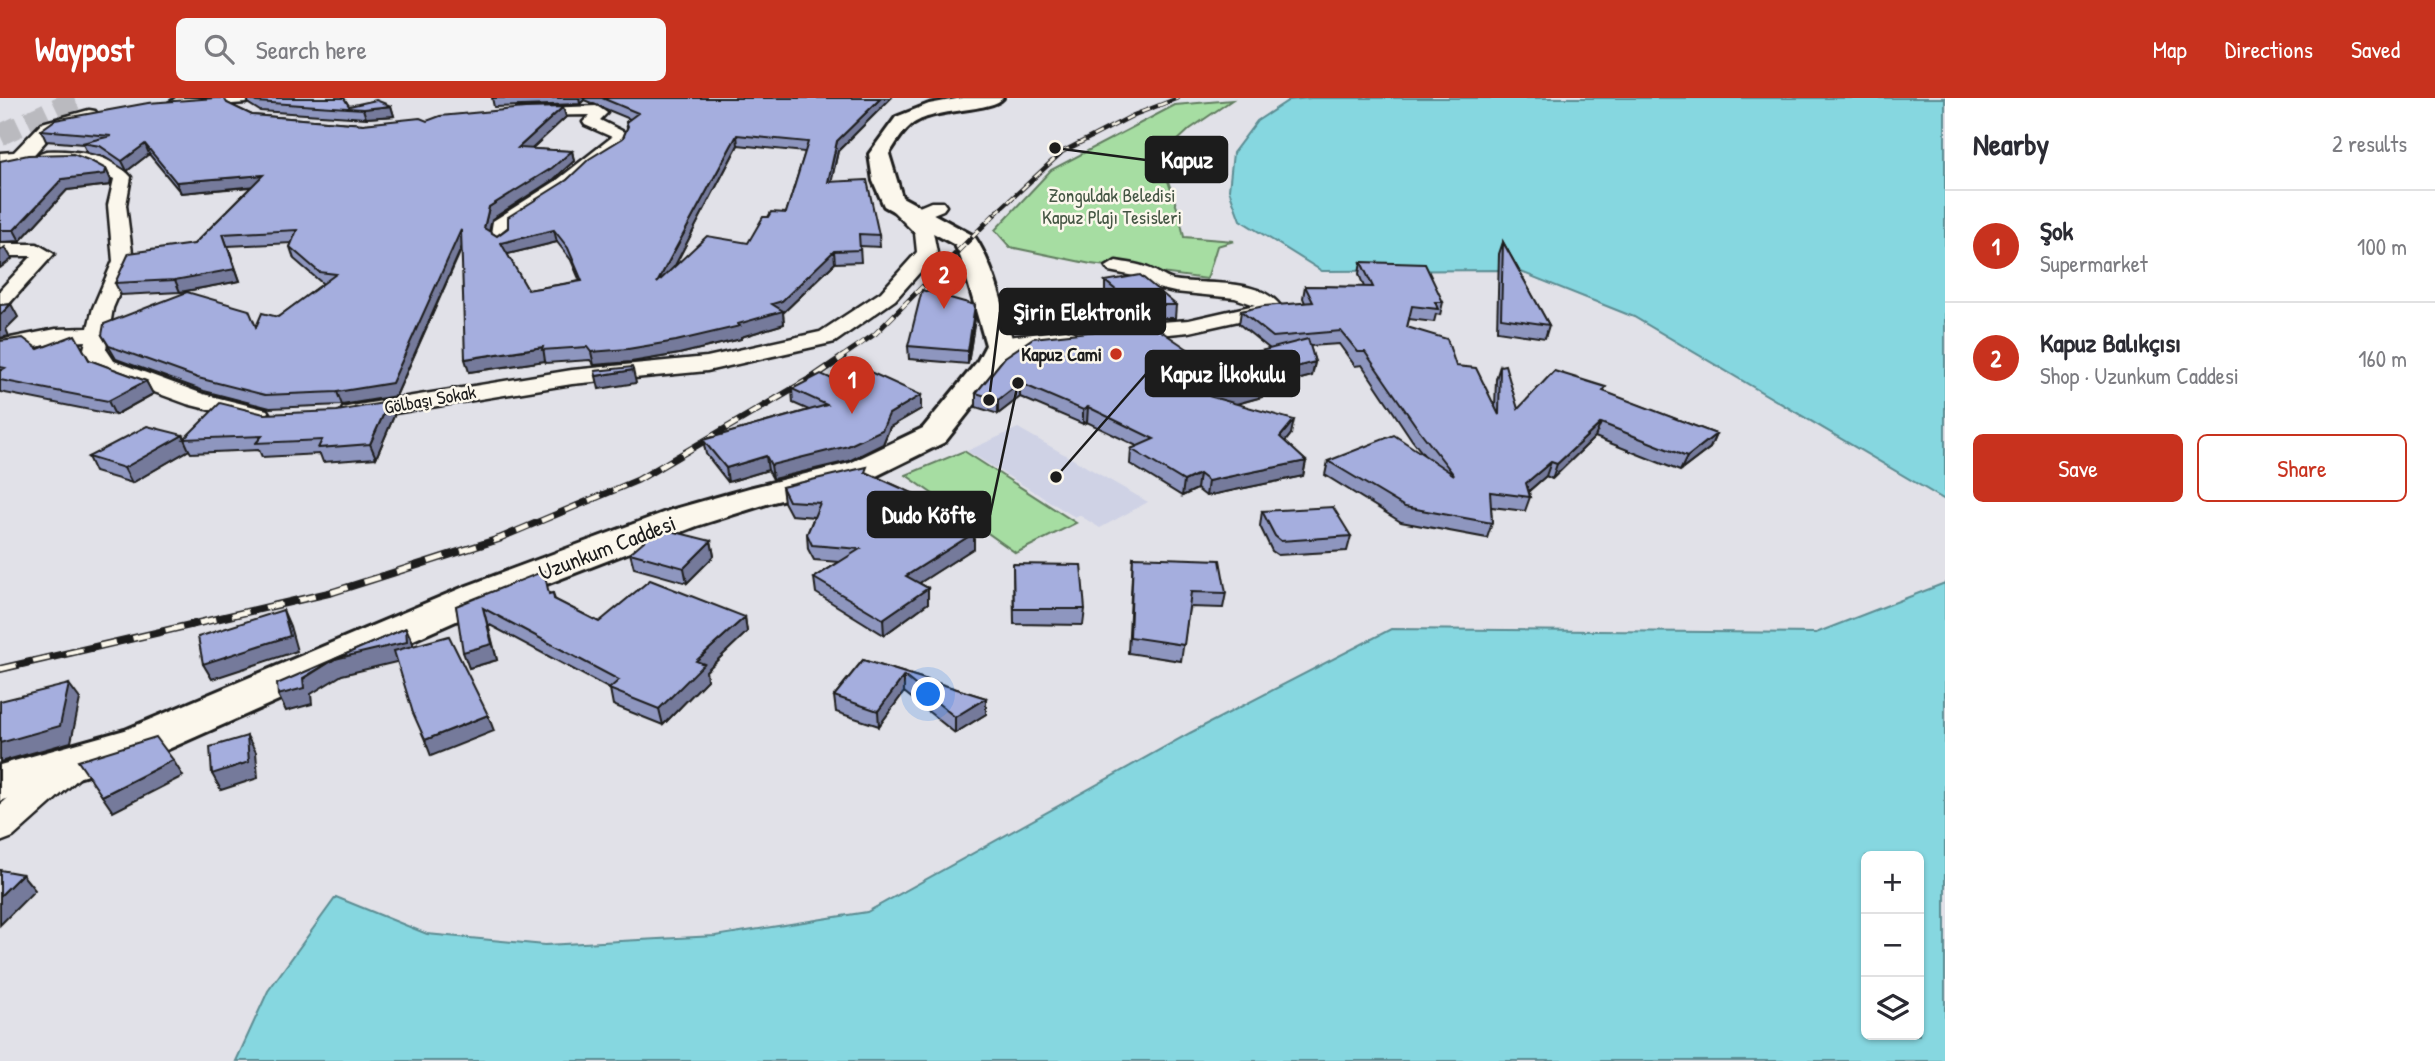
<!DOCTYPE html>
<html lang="en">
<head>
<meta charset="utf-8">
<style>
  :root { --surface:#fff; --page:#f7f7f7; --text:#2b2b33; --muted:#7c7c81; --line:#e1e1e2; --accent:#c8321e }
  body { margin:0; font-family:"Patrick Hand",sans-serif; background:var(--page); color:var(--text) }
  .controls { position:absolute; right:21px; bottom:21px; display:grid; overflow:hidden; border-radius:10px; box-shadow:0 2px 5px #0004 }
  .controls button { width:63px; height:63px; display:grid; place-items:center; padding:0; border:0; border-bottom:2px solid var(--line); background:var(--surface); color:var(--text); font:35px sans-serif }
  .you { position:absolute; left:929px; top:597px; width:24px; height:24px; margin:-18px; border:5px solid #fff; border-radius:50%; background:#1a73e8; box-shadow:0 0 0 10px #1a73e833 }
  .badge { display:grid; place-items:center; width:46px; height:46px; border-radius:50%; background:var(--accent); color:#fff; font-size:23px; font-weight:700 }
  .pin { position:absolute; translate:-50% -58px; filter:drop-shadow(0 2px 4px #0008) }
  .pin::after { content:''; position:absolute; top:37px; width:24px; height:21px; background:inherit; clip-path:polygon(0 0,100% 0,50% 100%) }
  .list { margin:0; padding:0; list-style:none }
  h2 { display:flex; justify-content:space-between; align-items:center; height:91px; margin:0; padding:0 28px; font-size:30px }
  h2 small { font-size:23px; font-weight:400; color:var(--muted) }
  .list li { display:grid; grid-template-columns:46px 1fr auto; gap:21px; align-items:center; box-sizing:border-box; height:112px; padding:0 28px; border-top:2px solid var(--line) }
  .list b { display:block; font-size:26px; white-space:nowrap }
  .list p { margin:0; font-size:23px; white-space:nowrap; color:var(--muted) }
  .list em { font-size:23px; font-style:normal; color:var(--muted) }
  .actions { display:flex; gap:14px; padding:21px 28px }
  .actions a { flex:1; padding:16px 0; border:2px solid var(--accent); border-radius:10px; text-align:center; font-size:24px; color:var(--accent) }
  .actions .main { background:var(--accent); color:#fff }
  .icon { flex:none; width:38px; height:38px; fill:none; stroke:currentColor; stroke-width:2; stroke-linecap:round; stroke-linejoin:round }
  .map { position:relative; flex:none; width:1945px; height:963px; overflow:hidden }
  header { display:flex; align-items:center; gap:42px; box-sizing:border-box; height:98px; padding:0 35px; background:var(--accent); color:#fff }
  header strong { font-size:33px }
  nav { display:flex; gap:38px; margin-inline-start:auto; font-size:24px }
  .search { width:490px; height:63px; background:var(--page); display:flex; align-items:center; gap:18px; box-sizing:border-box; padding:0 24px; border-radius:10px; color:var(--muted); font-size:26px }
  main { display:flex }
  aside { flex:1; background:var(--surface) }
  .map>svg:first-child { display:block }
</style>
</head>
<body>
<header>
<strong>Waypost</strong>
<div class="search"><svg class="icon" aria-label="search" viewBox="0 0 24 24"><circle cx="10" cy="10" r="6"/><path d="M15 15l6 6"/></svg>Search here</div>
<nav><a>Map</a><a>Directions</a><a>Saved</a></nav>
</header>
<main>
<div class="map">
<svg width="1945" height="963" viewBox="0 0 1945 963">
  <rect width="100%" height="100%" fill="#e1e1e8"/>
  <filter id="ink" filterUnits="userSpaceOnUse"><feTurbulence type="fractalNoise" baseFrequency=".0143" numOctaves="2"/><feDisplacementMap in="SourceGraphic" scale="14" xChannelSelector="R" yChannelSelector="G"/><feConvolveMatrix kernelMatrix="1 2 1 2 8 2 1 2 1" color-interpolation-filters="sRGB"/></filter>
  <g filter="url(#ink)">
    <path fill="#cfd2e5" d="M1018,330L1148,404L1100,430L1079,417L1075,419L967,353Z"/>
    <path fill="#a6dda2" stroke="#617c5f" stroke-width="2" d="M1232,2L1190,31L1160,59L1179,116L1184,139L1234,143L1217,148L1207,181L1091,166L1010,149L995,132L1051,72L1175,7Z
      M964,353L1076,425L1016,455L906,377Z"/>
    <path fill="#86d7e0" stroke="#5c8c92" stroke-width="2" fill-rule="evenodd" d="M1311,0H1945V402L1634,219L1516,172L1322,173L1240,122L1229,92L1233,55L1257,23L1289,2Z
      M1945,485V963H236L268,893L336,799L427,836L545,847L715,838L867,814L1190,635L1391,531L1816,535ZM1919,758V937H1866V758Z"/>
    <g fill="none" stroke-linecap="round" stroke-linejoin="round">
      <path stroke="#bababf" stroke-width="21" stroke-dasharray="21 10" stroke-linecap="butt" d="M0,37L78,0"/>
      <g stroke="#1c1c1c" stroke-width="5">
        <path id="minor" d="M597,8L607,15L600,22L624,34L628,40L625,43L568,91L508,129V142L506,146H492L490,142L493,123L556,83L612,39L585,27L583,24L590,17L523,18L516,14L518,11Z
          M46,53C74,52 112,56 131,79L126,107L133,163L113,210L106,251L114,263L203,296L267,312L270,317L267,322L258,324L187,306L97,273L84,251L86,243L56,245L0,256V242L56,231L88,230L93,210L113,163L108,107L114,81L83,65L40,61L38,58L40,55Z
          M892,98L898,99L912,112L931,104H943L946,108L943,112L921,121L933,134L937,155L895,202L835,244L707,273L572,286L352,322L343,320L340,315L343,310L352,308L572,272L707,259L820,234L881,194L917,154L915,135L883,103Z
          M0,146H37L54,156L7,208L0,210V192L32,158H0Z
          M1116,163C1127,165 1138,166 1148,170C1157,173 1164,180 1173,182C1206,188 1260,178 1282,210L1279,214L1189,234L1119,241L1111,239L1108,234L1111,229L1119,227L1189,222L1255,207L1235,200L1175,194L1153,189L1134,178L1109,173L1106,169Z
          M1066,232L1074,234L1077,239L1074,244L1000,254L992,252L989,247L992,242L1000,240Z
          M75,650L88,654L93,663L88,672L13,739L0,744V707L62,654Z"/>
      </g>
      <g stroke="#1c1c1c" stroke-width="5">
        <path id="tertiary" d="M176,0H255L246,5L177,10L168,5Z
          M89,12L95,13L98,17L95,21L55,33L27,64L0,67V55L14,54L42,25Z"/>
      </g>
      <g stroke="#1c1c1c" stroke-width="6">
        <path id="secondary" d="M962,0H1003C990,15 929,9 909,29C901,36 895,47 889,56L902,99L974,138C995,169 1003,211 1014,247L1001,273L945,344L874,379L773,404L697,428L492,507L155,657L0,703V667L125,632L464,489L671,412L749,390L850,365L923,330L977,264L986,247L961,160L955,147L884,108L873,83L869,56L896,19L929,6Z"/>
      </g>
      <use href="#minor" fill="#fbf7ec" fill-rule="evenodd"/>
      <use href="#tertiary" fill="#fbf7ec" fill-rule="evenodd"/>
      <use href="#secondary" fill="#fbf7ec" fill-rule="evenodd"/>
      <g stroke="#1c1c1c" stroke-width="4.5">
        <path id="rail-far3" d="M995,116L1062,54L1134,17L1178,0"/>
      </g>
      <g stroke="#1c1c1c" stroke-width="5">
        <path id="rail-far2" d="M840,260L875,236L997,114"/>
      </g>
      <g stroke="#1c1c1c" stroke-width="7">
        <path id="rail-far1" d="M493,443L638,382L815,278L843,259"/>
      </g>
      <g stroke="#1c1c1c" stroke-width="8">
        <path id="rail" d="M0,571L333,494L499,441"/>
      </g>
      <use href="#rail-far3" stroke="#fbf7ec" stroke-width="2.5" stroke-dasharray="9" stroke-linecap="butt"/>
      <use href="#rail-far2" stroke="#fbf7ec" stroke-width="3.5" stroke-dasharray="10" stroke-linecap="butt"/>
      <use href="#rail-far1" stroke="#fbf7ec" stroke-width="4.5" stroke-dasharray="13" stroke-linecap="butt"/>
      <use href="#rail" stroke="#fbf7ec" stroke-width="5" stroke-dasharray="17" stroke-linecap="butt"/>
    </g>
    <path fill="#8e96bf" stroke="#1c1c1c" stroke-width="2" fill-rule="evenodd" d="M247,0H344L349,8H391L394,18L366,20L260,13L249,6Z
      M492,0H891L838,53L831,84L879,137L880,149L860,148L861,164L835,165L783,215L784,226L741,239V241L679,256L631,264L594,267L590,262L546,265L545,263L469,274L462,150L396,298L342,307L270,310L204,293L116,261L102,237L256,228L278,219L323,186L294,161L290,149L292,145L228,148L240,183L180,194L121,197L115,185L194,146L251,89L181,95L149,56L127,73L104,59L87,55L83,46L46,43L41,32L227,5L252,17L363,26L427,23L563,9L566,19L531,51L572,53L574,63L554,81L492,121L489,133L497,138L567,82L623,40L627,30L626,24L630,21L584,2L580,6L494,9ZM738,47L805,54L786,115L748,145L674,169ZM557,144L571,162L580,183L528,192L507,156Z
      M0,63L106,71L111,82L110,87L67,92L20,143L0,144Z
      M1503,144L1549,227L1545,240L1497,233L1499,156Z
      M1361,164L1443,204L1440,217L1436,216L1434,224L1409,221L1407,229L1456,268L1495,310L1496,281L1500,268L1518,311L1604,294L1716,336L1710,350L1680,373L1595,339L1552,381L1546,378L1529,393L1530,399L1525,413L1491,409L1492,425L1487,440L1401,424L1325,377L1328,363L1423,356L1412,342L1362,267L1355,268L1339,246L1310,248L1315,264L1312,278L1263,291L1262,299L1237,306L1291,336L1285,344L1306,363L1303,378L1206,398L1197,391L1182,398L1130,366L1131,351L1137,348L1087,324L1083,326L1020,299L998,316L976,309V295L1005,259L1210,266L1270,251L1239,226L1241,213L1305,205L1303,200L1305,188L1364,189L1359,176Z
      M1105,183L1176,207L1175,220H1133L1105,195Z
      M975,207V220L968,266L909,261L908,248Z
      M0,243L89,262L146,283L153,296L115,317L0,294Z
      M832,281L921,297V311L890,329L883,346L849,363L773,381L768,372L728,384L706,356L703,342L809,312L793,305L792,291Z
      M264,316L394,318L376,360L323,364L320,356L262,359L259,352L191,355L189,352L132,385L95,374L88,359L183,337L185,340Z
      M868,375L932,404L933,413L974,435V450L919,485L928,490V505L884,537L816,495L814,480L839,464L814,462L808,451L807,436L814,419L791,417L784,404L782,389Z
      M1262,413L1351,438L1347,453L1278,457L1272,453L1260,428Z
      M711,443L714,458L687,485L634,470L630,455Z
      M1133,459L1226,495L1223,510L1189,509L1181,563L1128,555Z
      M1013,466L1085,511L1083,527L1014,526Z
      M553,495L555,502L599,524L745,519L747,534L706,573L707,582L663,627L613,607L610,591L488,526L497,562L469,570L456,508Z
      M863,562L986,600V616L955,635L904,594L879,628L836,614L834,598Z"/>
    <path fill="#747a9b" stroke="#1c1c1c" stroke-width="2" d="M579,0H584V2L580,6Z
      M881,0H891L838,53L829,95L828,84L837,43Z
      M391,8L394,18L366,20L363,11Z
      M563,9L566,19L521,61L518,50Z
      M737,37L738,47L659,198L657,185Z
      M145,46L149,56L127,73L122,63Z
      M572,53L574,63L554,81L492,121L487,142L484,130L489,109Z
      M106,71L111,82L110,87L67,92L20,143L14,132L62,81Z
      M263,77L267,87L181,95L176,84Z
      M461,132L464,144L396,298L342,307L337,294Z
      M554,132L557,144L504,157L501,145Z
      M223,136L240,183L180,194L175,182Z
      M5,149L12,161L0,170V153Z
      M834,153L835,165L783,215L784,226L741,239V241L679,256L631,264L594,267L591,254L738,226L772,206Z
      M11,206L18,219L6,231L9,238L0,240V217Z
      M975,207V220L968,266V253Z
      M543,249L545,263L469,274L465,261Z
      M1315,264L1312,278L1263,291L1262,299L1210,313L1212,299L1256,279Z
      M633,272L636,285L599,291L596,278Z
      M146,283L153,296L115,317L108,303Z
      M1020,285V299L998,316V302Z
      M921,297V311L890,329L883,346L849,363L773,381L771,367L889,316Z
      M389,304L394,318L376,360L370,346Z
      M1088,309L1087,324L1083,326V312Z
      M1294,322L1291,336L1277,354L1280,339Z
      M1601,325L1595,339L1552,381L1557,366Z
      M1716,336L1710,350L1680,373L1687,359Z
      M183,337L185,341H184L189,352L132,385L124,370Z
      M766,358L768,372L728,384L726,370Z
      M1306,363L1303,378L1206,398L1208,383Z
      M1551,364L1546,378L1523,398L1526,385Z
      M1199,376L1197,391L1182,398L1184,383Z
      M932,404L933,418L925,409Z
      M974,435V450L907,493L906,478Z
      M711,443L714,458L687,485L684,470Z
      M928,490V505L884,537L883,521Z
      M483,510L497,562L469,570L463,554Z
      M283,512L290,528L297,553L212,581L203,566Z
      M745,519L747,534L706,573L707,582L663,627L659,611L696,563Z
      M406,530L413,545V560L342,577L311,596L312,606L286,613L278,597L335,561Z
      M904,578V594L879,628L878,613Z
      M69,586L80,601L71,644L0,664V645Z
      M986,600V616L955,635V619Z
      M488,617L494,633L431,658L425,642Z
      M247,638L256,654L258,680L221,692L212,676Z
      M173,662L183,678L113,714L102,698Z
      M22,776L35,792L0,827V798Z"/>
    <path fill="#a5aede" stroke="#1c1c1c" stroke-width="2" fill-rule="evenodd" d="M215,0H224L227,5L252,17L363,26L420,20L427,23L440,18L525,10L563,9L518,50L572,53L552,70L489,109L484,130L497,138L508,130V119L567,82L589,61L623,40L628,28L626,24L638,15L602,0H881L837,43L828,84L867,82L879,137L859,136L860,152L834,153L782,203L772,206L783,213L738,226L740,228L676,243L628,251L591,254L587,249L542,252L543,249L465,261L461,132L392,285L337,294L265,297L198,280L109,248L102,237L104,226L187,194L249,212L256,229L262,215L278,219L336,176L319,174L290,149L297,132L223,136L235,171L175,182L115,185L129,155L194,146L263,77L176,84L145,46L122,63L100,48L82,45L111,38L41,32L55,22L148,5ZM737,37L808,44L786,115L771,114L768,119H763L748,145L707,138L657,185ZM554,132L568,150L582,183L528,192L501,145Z
      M250,0H344L349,8L376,2L391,8L363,11L256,4Z
      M73,56L91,63L106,71L105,76L62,81L14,132H0V63L28,57Z
      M1503,144L1549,227L1501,220Z
      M1361,164L1425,166L1443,204H1435L1438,211L1412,208L1407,229L1447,241L1456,268L1476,270L1499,317L1500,268L1505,267L1518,311L1554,273L1606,289L1603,293L1716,336L1687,359L1601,325L1557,366L1551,364L1526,385L1530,399L1490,394L1492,425L1405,409L1328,363L1394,337L1454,377L1416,328L1365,254H1358L1341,233L1273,239L1241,213L1264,208L1313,204L1305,188L1373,189Z
      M1140,177L1176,207H1134L1105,183Z
      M922,192L975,207L968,253L908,248Z
      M11,206L0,217V207Z
      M1152,227L1210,266L1308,241L1315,264L1256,279L1264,285L1212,299L1294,322L1280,339L1306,363L1208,383L1199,376L1184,383L1131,351L1154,341L1088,309L1083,312L1020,285L998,302L976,295L1005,259L1033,240Z
      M75,237L89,262L146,283L108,303L0,282V273L5,270L0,269V243L23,240L38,251Z
      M857,268L921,297L889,316L882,332L848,348L771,367L766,358L726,370L703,342L827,307L792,291L821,276L832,281Z
      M632,269L633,272L596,278L595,273Z
      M389,304L370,346L318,350L322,342L256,345L262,338L184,341L220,305L264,316L337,313Z
      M147,328L183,337L124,370L88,359Z
      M867,369L865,374L932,404L925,409L974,435L906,478L928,490L883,521L814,480L860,451L812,447L807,436L820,405L789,403L782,389Z
      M1333,409L1351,438L1281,443L1275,438L1262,413Z
      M659,430L711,443L684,470L630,455Z
      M1133,459L1220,462L1226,495L1191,494L1184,547L1130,539Z
      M1013,466L1081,467L1085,511H1014Z
      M544,473L549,496L553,495L554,501L599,524L650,482L745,519L696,563L704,566L659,611L609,591L619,582L483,510L492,546L463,554L456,508Z
      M283,512L290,538L203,566L198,539Z
      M406,530L407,544L335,561L303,580L304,590L278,597L277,586Z
      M449,538L488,617L425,642L413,615L394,553Z
      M863,562L986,600L955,619L904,578L878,613L834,598Z
      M69,586L60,628L0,645V603Z
      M247,638L249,664L212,676L210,649Z
      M156,639L173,662L102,698L78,663Z
      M0,772L22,776L0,798Z"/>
  </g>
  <circle fill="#c8321e" stroke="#fbf7ec" stroke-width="2.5" cx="1116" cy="256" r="7"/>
  <g text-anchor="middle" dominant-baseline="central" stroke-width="5" stroke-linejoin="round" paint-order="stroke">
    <g font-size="19" fill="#455644" stroke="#fbf7ec">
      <text x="1112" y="97">Zonguldak Beledisi<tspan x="1112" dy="22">Kapuz Plajı Tesisleri</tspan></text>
    </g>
    <g font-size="19" font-weight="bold" fill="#1c1c1c" stroke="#fbf7ec" text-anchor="end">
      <text x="1102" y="256">Kapuz Cami</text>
    </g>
    <g font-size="19" fill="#1c1c1c" stroke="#fbf7ec">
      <text transform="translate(430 301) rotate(-10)">Gölbaşı Sokak</text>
    </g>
    <g font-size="23" fill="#1c1c1c" stroke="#fbf7ec">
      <text transform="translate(607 449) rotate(-21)">Uzunkum Caddesi</text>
    </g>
  </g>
  <path fill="none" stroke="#1c1c1c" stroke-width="2.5" d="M1055 50L1146 62M989 302L1000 214M1056 379L1146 276M1018 285L990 417"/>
  <g fill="#1c1c1c" stroke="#fbf7ec" stroke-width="2.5">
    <circle cx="1055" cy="50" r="7"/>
    <circle cx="989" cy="302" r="7"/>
    <circle cx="1056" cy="379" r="7"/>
    <circle cx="1018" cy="285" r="7"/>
  </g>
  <g fill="#1c1c1c" stroke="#1c1c1c" stroke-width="2.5">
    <rect x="1146" y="39" width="81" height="45" rx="7"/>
    <rect x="1000" y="191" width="165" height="45" rx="7"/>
    <rect x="1146" y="253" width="153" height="45" rx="7"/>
    <rect x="868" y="394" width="122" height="45" rx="7"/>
  </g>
  <g font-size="24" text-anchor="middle" font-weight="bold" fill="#fff">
    <text x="1187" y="70">Kapuz</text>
    <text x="1082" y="222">Şirin Elektronik</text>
    <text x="1223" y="284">Kapuz İlkokulu</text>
    <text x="929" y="425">Dudo Köfte</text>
  </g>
</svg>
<div class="controls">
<button>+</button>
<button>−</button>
<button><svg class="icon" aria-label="layers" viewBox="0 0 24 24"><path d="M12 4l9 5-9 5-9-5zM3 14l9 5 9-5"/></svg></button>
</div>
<div class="you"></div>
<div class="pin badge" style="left:852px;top:316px">1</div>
<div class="pin badge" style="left:944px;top:211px">2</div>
</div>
<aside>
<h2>Nearby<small>2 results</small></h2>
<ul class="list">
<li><span class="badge">1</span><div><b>Şok</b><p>Supermarket</p></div><em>100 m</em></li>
<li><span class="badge">2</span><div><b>Kapuz Balıkçısı</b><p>Shop · Uzunkum Caddesi</p></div><em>160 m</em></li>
</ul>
<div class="actions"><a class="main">Save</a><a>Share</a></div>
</aside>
</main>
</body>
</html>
